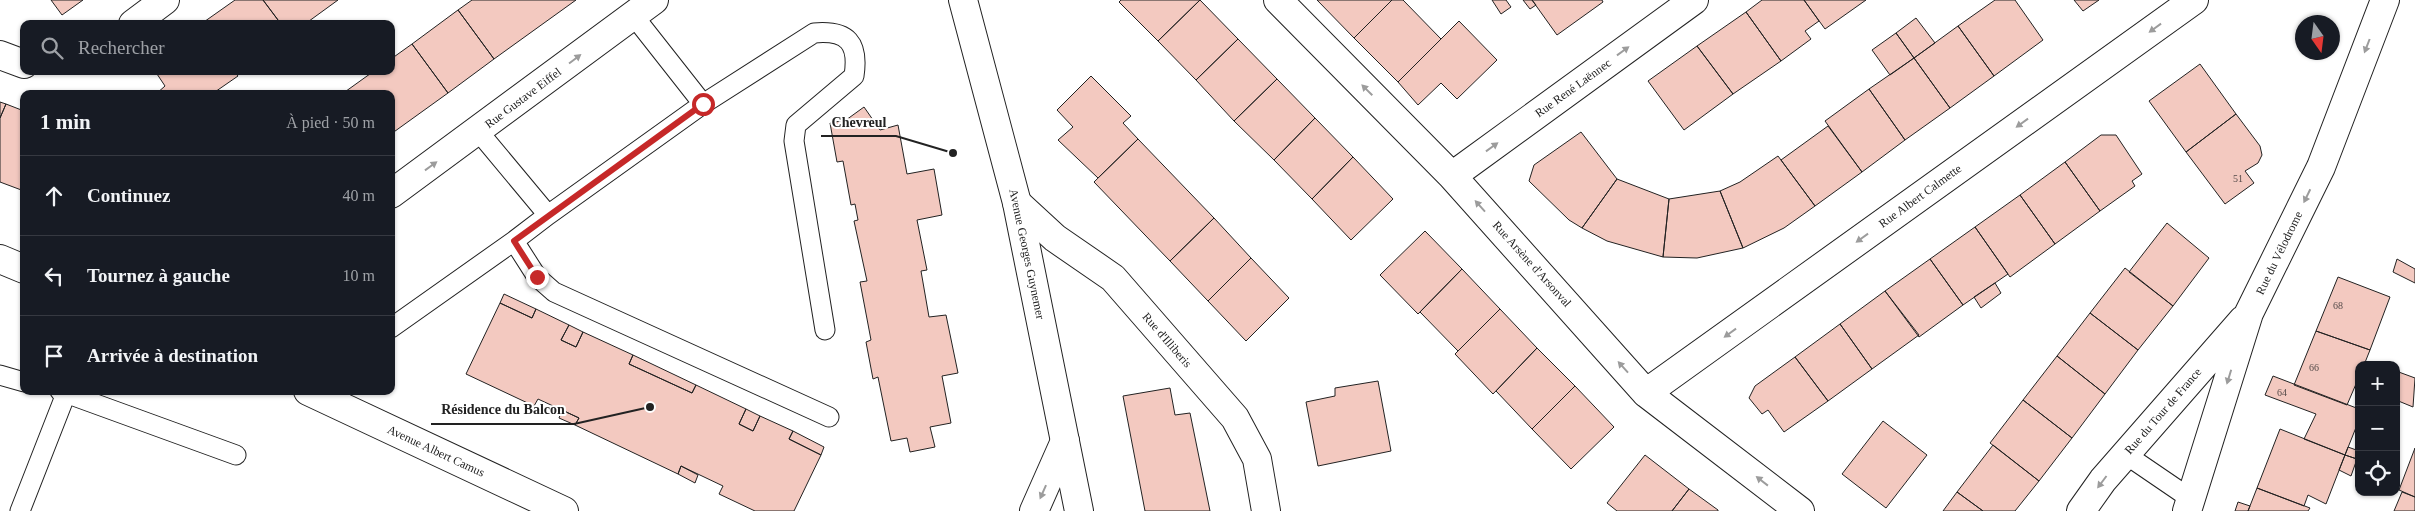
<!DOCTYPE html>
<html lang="fr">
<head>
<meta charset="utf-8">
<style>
  :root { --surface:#171b24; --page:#242831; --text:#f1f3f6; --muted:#9ea1a6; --line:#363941 }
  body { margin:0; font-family:Georgia,serif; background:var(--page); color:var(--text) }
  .controls { position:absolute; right:15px; bottom:15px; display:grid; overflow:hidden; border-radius:10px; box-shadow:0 1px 4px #0004 }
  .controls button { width:45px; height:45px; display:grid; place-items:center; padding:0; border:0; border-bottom:1px solid var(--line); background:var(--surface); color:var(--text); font:25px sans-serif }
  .compass { position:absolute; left:2295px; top:15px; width:45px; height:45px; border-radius:50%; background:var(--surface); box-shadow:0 1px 4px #0004; rotate:166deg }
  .stop { position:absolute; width:15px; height:15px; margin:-11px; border:4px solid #c62828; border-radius:50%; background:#fff }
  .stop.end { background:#c62828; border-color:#fff; box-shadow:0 1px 5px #0008 }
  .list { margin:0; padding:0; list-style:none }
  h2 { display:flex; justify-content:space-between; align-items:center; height:65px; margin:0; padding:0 20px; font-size:21px }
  h2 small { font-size:16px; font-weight:400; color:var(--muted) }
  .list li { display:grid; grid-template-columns:32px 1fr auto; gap:15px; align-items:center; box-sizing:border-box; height:80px; padding:0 20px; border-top:1px solid var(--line) }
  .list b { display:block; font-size:19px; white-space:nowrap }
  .list em { font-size:16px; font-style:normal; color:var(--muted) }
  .icon { flex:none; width:28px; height:28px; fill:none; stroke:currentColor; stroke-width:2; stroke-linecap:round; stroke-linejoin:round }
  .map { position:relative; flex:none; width:2415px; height:511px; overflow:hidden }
  .search { position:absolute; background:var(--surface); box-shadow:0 1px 4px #0004; left:20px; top:20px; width:375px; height:55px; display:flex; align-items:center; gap:12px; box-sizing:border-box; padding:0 18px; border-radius:10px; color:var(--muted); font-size:19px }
  .panel { position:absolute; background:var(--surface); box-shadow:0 1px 4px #0004; left:20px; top:90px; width:375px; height:305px; border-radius:10px }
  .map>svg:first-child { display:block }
</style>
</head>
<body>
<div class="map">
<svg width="2415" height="511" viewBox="0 0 2415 511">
  <rect width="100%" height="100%" fill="#fff"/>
  <path fill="#f3c9c0" stroke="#222" d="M51,0H83L62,15Z
    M235,0H263L281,24H201Z
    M263,0H338L305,24H281Z
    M472,0H576L494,59L458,10Z
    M1121,0H1200L1158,41L1119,2Z
    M1200,0L1238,39L1196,80L1158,41Z
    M1317,0H1392L1354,38Z
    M1392,0H1403L1441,39L1398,82L1354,38Z
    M1492,0H1506L1511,7L1501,14Z
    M1523,0H1532L1536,5L1530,9Z
    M1532,0H1602L1603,2L1557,35Z
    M1762,0H1804L1819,21L1805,31L1811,39L1781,61L1746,12Z
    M1804,0H1866L1825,29Z
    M1995,0H2015L2043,40L1994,76L1958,26Z
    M2074,0H2099L2083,11Z
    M458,10L494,59L448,93L412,44Z
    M1746,12L1781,61L1733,94L1697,46Z
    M1916,18L1935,43L1914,58L1896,33Z
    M1459,21L1497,60L1457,99L1441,83L1418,105L1398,82Z
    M1958,26L1994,76L1950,108L1914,58Z
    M1896,33L1914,58L1890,75L1872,50Z
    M1238,39L1277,79L1234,121L1196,80Z
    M412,44L448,93L391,134V94H342L374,71H391V59Z
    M1697,46L1733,94L1684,130L1648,81Z
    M1914,58L1950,108L1905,140L1869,89Z
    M2200,64L2236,114L2186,152L2149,101Z
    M155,71H234L238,76L212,94H156L165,86Z
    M1091,76L1131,116L1123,123L1138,139L1098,178L1058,140L1073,127L1057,110Z
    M1277,79L1315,118L1274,160L1234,121Z
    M1869,89L1905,140L1862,172L1825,121Z
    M0,102L6,104L0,118Z
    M6,104L24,111V191L0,182V118Z
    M864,107L880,130L898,125L907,174L934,169L942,215L917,220L927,270L921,271L929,317L946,315L958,373L942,376L951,423L930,427L935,447L910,452L907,438L891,441L878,377L873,379L866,342L871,340L860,282L867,281L854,221L858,220L855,204L851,205L843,161L837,162L830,123L846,120Z
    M2236,114L2260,146L2262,155L2258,163L2245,171L2254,183L2225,204L2186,152Z
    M1315,118L1353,157L1312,199L1274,160Z
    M1828,126L1862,172L1815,206L1781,160Z
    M1581,132L1617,179L1582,228L1569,220L1529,181L1534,165Z
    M2101,135H2116L2142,174L2132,181L2135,186L2100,211L2065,162Z
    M1138,139L1214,218L1170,261L1094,182Z
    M1778,156L1815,206L1784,228L1743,248L1720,191L1740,182Z
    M1353,157L1393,199L1351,240L1312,199Z
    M2065,162L2100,211L2055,244L2020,195Z
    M1617,179L1669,199L1663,257L1607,241L1582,228Z
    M1720,191L1743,248L1697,258L1663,257L1669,199Z
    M2020,195L2055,244L2010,277L1975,227Z
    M1214,218L1251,258L1208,301L1170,261Z
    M2167,223L2209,258L2173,306L2129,272Z
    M1975,227L2008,274L1963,305L1930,259Z
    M1425,231L1462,269L1418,314L1380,275Z
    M1251,258L1289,298L1246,341L1208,301Z
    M1930,259L1963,305L1919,337L1885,291Z
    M2397,259L2415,269V283L2393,272Z
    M2125,268L2173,306L2138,350L2090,313Z
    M1462,269L1500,309L1458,351L1420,312Z
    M2338,277L2390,297L2370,350L2316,331Z
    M1995,283L2001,293L1981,308L1974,297Z
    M1885,291L1919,335L1872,369L1840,324Z
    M504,294L536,309L532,318L500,303Z
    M500,303L532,318L536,309L569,325L561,340L576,347L583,332L633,355L629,364L692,393L696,385L746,409L739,424L753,431L760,416L793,431L789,439L821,455L794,511H755L719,494L723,486L681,466L678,474L575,425L579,418L538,399L534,406L466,374Z
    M1500,309L1537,348L1493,394L1455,354Z
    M2090,313L2138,350L2105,394L2057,356Z
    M1840,324L1872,369L1828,401L1795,357Z
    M569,325L583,332L576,347L561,340Z
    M2316,331L2370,350L2364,365H2359V377L2347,405L2294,385Z
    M1537,348L1575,386L1532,429L1496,391Z
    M633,355L696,385L692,393L629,364Z
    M2057,356L2105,394L2072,438L2023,400Z
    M1795,357L1828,401L1784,432L1768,410L1762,414L1749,398L1755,386Z
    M2396,371L2415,378L2413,407L2396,400Z
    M2273,376L2359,409V420L2345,455L2304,439L2316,414L2265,395Z
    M1378,381L1391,451L1318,466L1306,402L1335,396V388Z
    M1575,386L1614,427L1571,469L1532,429Z
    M1170,388L1175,415L1190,413L1210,511H1145L1123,396Z
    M2023,400L2072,438L2039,481L1990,443Z
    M746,409L760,416L753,431L739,424Z
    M562,410L579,418L575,425L559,418Z
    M1883,421L1927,455L1886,508L1842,474Z
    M2280,429L2345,455L2326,504L2308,495L2304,506L2257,488Z
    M793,431L824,447L821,455L789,439Z
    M1993,445L2039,481L2015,511H1983L1957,492Z
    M2348,447L2359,451L2357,459L2345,455Z
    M2415,448V497L2399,490Z
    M1645,455L1689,489L1672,511H1617L1607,503Z
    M2345,455L2357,459L2351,476L2339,470Z
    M681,466L698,475L695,483L678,474Z
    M2257,488L2310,508L2308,511H2248Z
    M1689,489L1718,510V511H1672Z
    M1957,492L1983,511H1943Z
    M2402,492L2415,497V511H2394Z
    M2238,502L2250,506L2248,511H2235Z"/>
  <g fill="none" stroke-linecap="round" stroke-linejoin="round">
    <g stroke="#222" stroke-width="21">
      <path id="lane" d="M703,104L814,33C848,30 859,43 854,76L796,125L794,141L825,330
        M478,131L548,215L703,104L633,15
        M548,215L514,241L537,277L554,292L829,417
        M391,328L514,241
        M0,375L24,382
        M60,391L236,455
        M2125,454L2191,499
        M20,511L67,391"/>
    </g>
    <g stroke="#222" stroke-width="30">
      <path id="street" d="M1278,0L1452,176L1646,393L1800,511
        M133,24L165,0
        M0,55L24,64
        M1452,176L1694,0
        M391,194L654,0
        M1017,203L1055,238L1113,278L1235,418L1257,459L1266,511
        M0,259L24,269
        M308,391L564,511
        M1646,393L2194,0
        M1034,511L1065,441
        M2081,511L2103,480L2243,320
        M2187,511L2249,313L2321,167L2385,0"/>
    </g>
    <g stroke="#222" stroke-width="30">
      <path id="secondary" d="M963,0L1017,203L1079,511"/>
    </g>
    <use href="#lane" stroke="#fff" stroke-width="19"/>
    <use href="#street" stroke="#fff" stroke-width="28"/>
    <use href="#secondary" stroke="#fff" stroke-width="28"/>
  </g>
  <defs><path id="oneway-solid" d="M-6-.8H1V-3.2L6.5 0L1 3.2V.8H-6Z" transform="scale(1.25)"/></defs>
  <g fill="#9c9c9c">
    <use href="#oneway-solid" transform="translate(2155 28) rotate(144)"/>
    <use href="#oneway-solid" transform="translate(2367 46) rotate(111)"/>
    <use href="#oneway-solid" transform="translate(1623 51) rotate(-36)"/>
    <use href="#oneway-solid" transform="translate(575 59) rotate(-37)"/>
    <use href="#oneway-solid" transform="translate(1367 90) rotate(-135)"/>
    <use href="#oneway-solid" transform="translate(2022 123) rotate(144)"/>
    <use href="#oneway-solid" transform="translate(1492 147) rotate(-36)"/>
    <use href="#oneway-solid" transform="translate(431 166) rotate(-36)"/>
    <use href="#oneway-solid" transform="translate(2307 196) rotate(116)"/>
    <use href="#oneway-solid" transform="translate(1480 206) rotate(-132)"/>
    <use href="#oneway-solid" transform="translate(1862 238) rotate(144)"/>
    <use href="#oneway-solid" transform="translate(1730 333) rotate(144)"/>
    <use href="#oneway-solid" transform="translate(1623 367) rotate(-132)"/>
    <use href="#oneway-solid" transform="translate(2229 377) rotate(107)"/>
    <use href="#oneway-solid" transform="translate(1762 481) rotate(-142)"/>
    <use href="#oneway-solid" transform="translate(2102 482) rotate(127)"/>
    <use href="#oneway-solid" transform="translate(1043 492) rotate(114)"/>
  </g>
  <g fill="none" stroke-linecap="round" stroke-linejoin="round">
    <path stroke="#c62828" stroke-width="6" d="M537,277L514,241L703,104"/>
  </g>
  <g text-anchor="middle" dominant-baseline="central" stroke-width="4" stroke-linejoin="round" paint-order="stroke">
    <g font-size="10" fill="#564c4a">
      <text x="2238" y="178">51</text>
      <text x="2338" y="305">68</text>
      <text x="2314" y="367">66</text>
      <text x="2282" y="392">64</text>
    </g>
    <g font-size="12" fill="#222" stroke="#fff">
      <text transform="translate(1573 88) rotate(-36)">Rue René Laënnec</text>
      <text transform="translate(523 98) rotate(-37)">Rue Gustave Eiffel</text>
      <text transform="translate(1920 196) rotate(-36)">Rue Albert Calmette</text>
      <text transform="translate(2279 253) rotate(-64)">Rue du Vélodrome</text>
      <text transform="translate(1027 254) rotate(78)">Avenue Georges Guynemer</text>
      <text transform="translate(1532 264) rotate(48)">Rue Arsène d'Arsonval</text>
      <text transform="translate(1167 340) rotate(49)">Rue d'Illiberis</text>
      <text transform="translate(2163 411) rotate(-49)">Rue du Tour de France</text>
      <text transform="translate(436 451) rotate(25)">Avenue Albert Camus</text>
    </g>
  </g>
  <path fill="none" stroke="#222" stroke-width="2" d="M953 153L896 136H821M650 407L574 424H431"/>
  <g fill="#222" stroke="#fff" stroke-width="2">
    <circle cx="953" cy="153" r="5"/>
    <circle cx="650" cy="407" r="5"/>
  </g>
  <g font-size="14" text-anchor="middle" font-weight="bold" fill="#222" stroke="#fff" stroke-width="4" stroke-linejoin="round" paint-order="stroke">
    <text x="859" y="127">Chevreul</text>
    <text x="503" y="414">Résidence du Balcon</text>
  </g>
</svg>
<div class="controls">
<button>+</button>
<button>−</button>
<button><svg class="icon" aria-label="locate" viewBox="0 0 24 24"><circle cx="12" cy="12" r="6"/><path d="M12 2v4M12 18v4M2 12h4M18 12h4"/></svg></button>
</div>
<svg class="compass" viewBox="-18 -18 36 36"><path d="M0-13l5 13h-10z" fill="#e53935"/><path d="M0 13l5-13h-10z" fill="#9ea1a6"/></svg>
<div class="stop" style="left:703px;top:104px"></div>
<div class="stop end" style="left:537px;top:277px"></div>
<div class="search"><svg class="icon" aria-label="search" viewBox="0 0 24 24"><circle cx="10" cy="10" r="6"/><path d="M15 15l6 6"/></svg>Rechercher</div>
<section class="panel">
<h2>1 min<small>À pied · 50 m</small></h2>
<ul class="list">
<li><svg class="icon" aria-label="ahead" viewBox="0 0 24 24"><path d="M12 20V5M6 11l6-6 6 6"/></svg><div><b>Continuez</b></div><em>40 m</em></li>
<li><svg class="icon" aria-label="left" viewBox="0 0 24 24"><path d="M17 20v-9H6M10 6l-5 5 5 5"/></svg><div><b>Tournez à gauche</b></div><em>10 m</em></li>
<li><svg class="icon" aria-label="arrive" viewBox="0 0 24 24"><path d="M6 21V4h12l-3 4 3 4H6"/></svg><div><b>Arrivée à destination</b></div></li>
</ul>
</section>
</div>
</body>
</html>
